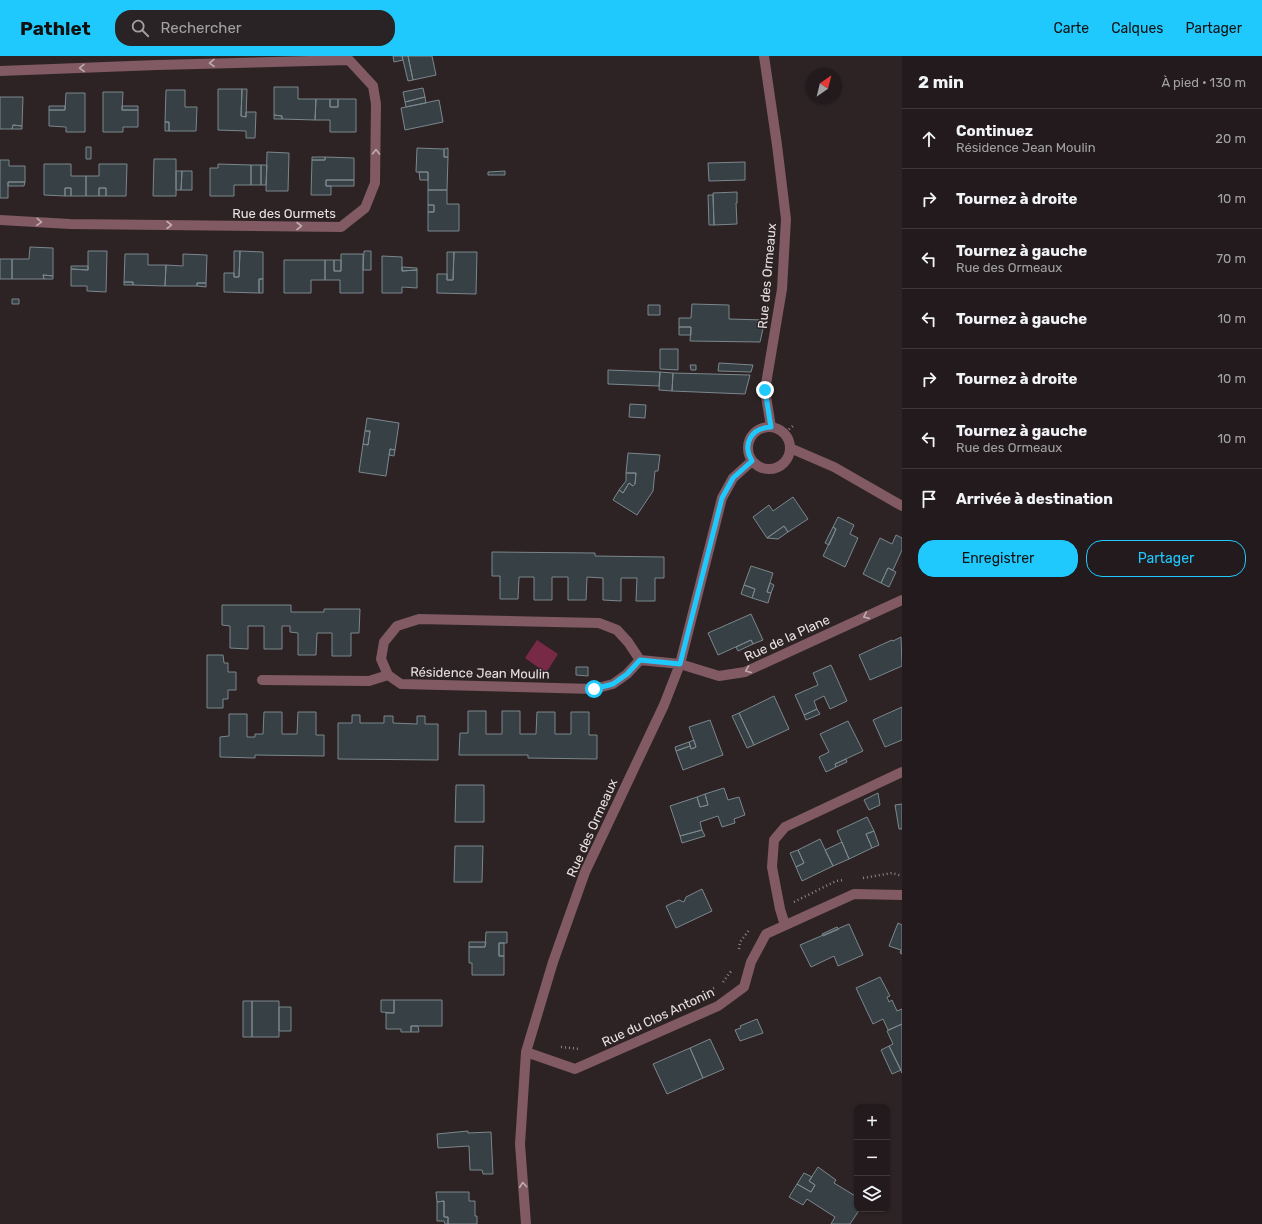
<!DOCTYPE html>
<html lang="fr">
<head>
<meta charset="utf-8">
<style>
  :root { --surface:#221a1c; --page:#2a2325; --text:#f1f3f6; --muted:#a2a1a3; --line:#3f383b; --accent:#20c9fd }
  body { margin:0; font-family:Rubik,sans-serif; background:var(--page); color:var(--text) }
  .controls { position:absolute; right:12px; bottom:12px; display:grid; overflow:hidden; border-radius:8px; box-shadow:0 1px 3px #0004 }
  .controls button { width:36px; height:36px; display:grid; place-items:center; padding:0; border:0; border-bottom:1px solid var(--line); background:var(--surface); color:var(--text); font:20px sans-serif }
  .compass { position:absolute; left:806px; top:12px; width:36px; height:36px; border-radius:50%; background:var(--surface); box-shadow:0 1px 3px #0004; rotate:35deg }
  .stop { position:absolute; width:12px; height:12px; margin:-9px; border:3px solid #20c9fd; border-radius:50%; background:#fff }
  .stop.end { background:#20c9fd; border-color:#fff; box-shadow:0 1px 4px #0008 }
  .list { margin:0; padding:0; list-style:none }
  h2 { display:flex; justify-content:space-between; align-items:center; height:52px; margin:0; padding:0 16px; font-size:17px }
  h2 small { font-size:13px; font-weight:400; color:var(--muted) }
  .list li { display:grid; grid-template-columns:26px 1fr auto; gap:12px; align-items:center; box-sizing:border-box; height:60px; padding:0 16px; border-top:1px solid var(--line) }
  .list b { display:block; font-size:15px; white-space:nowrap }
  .list p { margin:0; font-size:13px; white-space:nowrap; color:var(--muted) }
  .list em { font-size:13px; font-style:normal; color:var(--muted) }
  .actions { display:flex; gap:8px; padding:12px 16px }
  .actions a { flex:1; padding:9px 0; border:1px solid var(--accent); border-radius:16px; text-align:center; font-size:14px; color:var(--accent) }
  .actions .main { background:var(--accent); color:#111 }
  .icon { flex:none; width:22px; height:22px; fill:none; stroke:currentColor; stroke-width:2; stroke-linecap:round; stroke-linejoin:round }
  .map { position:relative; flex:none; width:902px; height:1168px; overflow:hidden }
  header { display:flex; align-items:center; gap:24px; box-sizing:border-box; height:56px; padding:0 20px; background:var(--accent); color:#111 }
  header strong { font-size:19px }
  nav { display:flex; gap:22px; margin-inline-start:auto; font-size:14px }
  .search { width:280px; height:36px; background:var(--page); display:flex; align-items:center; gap:10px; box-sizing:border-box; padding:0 14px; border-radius:16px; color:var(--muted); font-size:15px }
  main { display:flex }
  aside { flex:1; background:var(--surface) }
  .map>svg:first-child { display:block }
</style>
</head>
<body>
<header>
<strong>Pathlet</strong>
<div class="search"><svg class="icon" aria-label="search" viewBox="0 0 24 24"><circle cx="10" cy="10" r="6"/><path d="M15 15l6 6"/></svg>Rechercher</div>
<nav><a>Carte</a><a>Calques</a><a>Partager</a></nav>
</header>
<main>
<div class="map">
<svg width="902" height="1168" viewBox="0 0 902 1168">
  <rect width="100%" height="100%" fill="#2d2325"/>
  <path fill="#772945" d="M537,584L558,598L546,617L525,602Z"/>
  <path fill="#364045" stroke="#7b878c" d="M393,0H402L403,4L394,6Z
    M402,0H408L413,24L408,25Z
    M408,0H432L436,19L413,24Z
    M274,31H298V43H316L315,64L282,63V60L274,59Z
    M423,32L425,41L405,46L403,36Z
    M218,33H242L241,60L246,61V56H256L255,82H246V75L218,74Z
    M242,33H247L246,61L241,60Z
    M166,34H185V51H197L196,75H169V66H165Z
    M103,36H123L122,54H138V71H123V76H103Z
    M66,37H85V76H66V71L49,70V54H65Z
    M0,41H23L22,70L13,69L12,73H0Z
    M425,41L426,47L406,51L405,46Z
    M316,43H330V51H338V43H356V76H330V64H315Z
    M330,43H338V51H330Z
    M439,44L443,66L405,74L401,52Z
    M49,50H65V54H49Z
    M122,50H138V54H122Z
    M274,59L282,60V63H274Z
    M165,66H169V75H165Z
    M13,69L22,70V73H12Z
    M86,91H91V103H86Z
    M417,92L444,93V101H448L447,134H428V116H416Z
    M448,92V101H444V93Z
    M267,96L289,97L288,135H266Z
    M312,101H325V104H312Z
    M325,101L354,102V124H326V130H331V139H311L312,104H325Z
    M154,103H176V140H153Z
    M0,104H9V110H25V126H8V142H0Z
    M745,106V124L709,125L708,107Z
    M44,108H71V120H86V140H71V132H65V140L44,139Z
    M99,108H127L126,140H106V132H99V140H86V120H99Z
    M218,108L251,109V129H234V140H210V112H218Z
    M251,109H261V129H251Z
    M261,109H267L266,129H261Z
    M176,115H182L181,134H176Z
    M182,115H192V134H181Z
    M505,115V119H488V116Z
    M419,116H428V124H420Z
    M326,124H354V130H326Z
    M8,126H25L24,130H8Z
    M65,132H71V140H65Z
    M99,132H106V140H99Z
    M428,134H447V148H459V175H428V156H434V149H428Z
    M737,136V147H736L737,168L714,169L713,137Z
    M708,139H713L714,169H709Z
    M428,149H434V156H428Z
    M30,191L53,192V220L43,219L44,223H12V203H29Z
    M88,195H107L106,236L87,235V230H71V213L88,214Z
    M234,195H240L239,221H234Z
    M240,195L263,196V223H259V237L224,236V217H234V221H239Z
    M364,195H371V214H363Z
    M447,196H454L453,224H447Z
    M454,196H477L476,238L437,237V218H447V224H453Z
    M125,198H148V209H166L165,230L133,229V226H124Z
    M183,198L207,199L206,227H197V230H165L166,209L183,210Z
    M341,198H363V237H340V224H325V204H334V215H341Z
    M382,200L402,201V215L417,214V232L402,231V237H382Z
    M0,203H12V223H0Z
    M284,204H325V224H311V237H284Z
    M334,204H341V215H334Z
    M71,210H88V214L71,213Z
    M402,211L417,212V214L402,215Z
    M43,219L53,220V223H44Z
    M259,223H263V237H259Z
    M124,226H133V229H124Z
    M197,227H206V231L197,230Z
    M12,243H19V248H12Z
    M692,248L729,249V263L765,264L760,286L690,285L691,271H679V262H691Z
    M648,249H660V259H648Z
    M679,271H691V279H679Z
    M660,293H678V314L660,313Z
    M719,307L753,309L751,316L718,315Z
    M690,309H696V314H691Z
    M608,314L660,316L659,330L608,328Z
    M660,316L673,317L672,335L659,334Z
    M673,317L750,319L745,338L672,335Z
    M630,348L646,349L645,362L629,361Z
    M367,362L399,367L395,394L390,393L386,420L359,416L363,388L368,389L370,375H365Z
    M365,375H370L368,389L363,388Z
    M390,393L395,394L394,400L389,399Z
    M628,397L660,399L658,415H655L653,435L637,459L613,444L619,434L623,437L629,427L633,430L635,428L636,417H626Z
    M626,417H636L635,428L633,430L629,427L623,437L619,434L626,425Z
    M793,441L808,463L788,476L784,470L767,482L753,461L769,449L773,455Z
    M838,461L854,469L850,478L858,482L845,511L823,500L836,473L833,471Z
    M784,470L788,476L778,483L767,482Z
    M833,471L836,473L829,489L825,487Z
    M896,479L902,482V494L893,514L888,512L881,527L863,518L880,482L892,488Z
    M492,496L595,497V500L664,501V522H655V545H636L637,522H621V545L603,544V522L587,521L586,544H568V521H552V544H534V521H519L518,543H500V520H492Z
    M751,510L773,517L767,536L771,537L768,547L752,542L755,533L744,529Z
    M888,512L896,516L889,531L881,527Z
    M770,527L774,529L771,537L767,536Z
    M744,529L755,533L752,542L741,538Z
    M222,549H291V556H324V553H360L359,577H351V600H332V577H317L316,599H298V577L290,576V570H282V593H264V570H248V593L230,592V570L222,569Z
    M751,558L763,584L753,588L751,584L718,599L708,577Z
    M901,581L902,610L870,624L859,599L892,584L893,585Z
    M751,584L753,588L738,595L736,591Z
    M207,599H223L224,607H228V616H236V634H228V643H223V652H207Z
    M831,609L847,645L830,653L824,640L814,645L817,653L804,659L795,639L818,629L813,617Z
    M576,611H588V620L576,619Z
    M774,640L789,673L754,689L739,657Z
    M902,651V684L885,691L873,664Z
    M817,653L820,658L806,664L804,659Z
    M468,655H486V678H502V655H520V678H536L537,656H555V678H571V656H589V679H597V703L528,702V699H459L460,677H468Z
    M264,656H282V678H297L298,656H316V679H324V700L255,699V702L220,701V681L229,680V658H247V681H255V678H263Z
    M739,657L754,689L747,692L732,660Z
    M352,659H360V667H384V660H393V667L417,668V660H425V668H438V704L338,703V667H352Z
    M710,664L723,699L683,714L676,695L690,690L691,693L696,691L689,671Z
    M848,665L863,695L835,708L836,711L826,716L819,701L829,696L820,678Z
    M694,684L696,691L691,693L689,686Z
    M689,686L690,690L676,695L675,691Z
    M846,703L847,706L836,711L835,708Z
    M456,729H484V766H455Z
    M724,732L728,744L739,741L745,759L734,763L735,767L722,771L718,760L700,766L702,774L680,780L670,750L697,741L700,751L708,749L705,738Z
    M878,737L880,749L869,754L864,744Z
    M705,738L708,749L700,751L697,741Z
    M902,748V773H899L895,749Z
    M867,761L874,775L866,778L872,792L849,803L837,775Z
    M702,774L705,780L682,787L680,780Z
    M874,775L879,789L872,792L866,778Z
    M820,783L833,810L802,825L796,811L804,807L798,794Z
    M842,786L849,803L833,810L825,794Z
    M455,790H483L482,826H454Z
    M798,794L804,807L796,811L790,797Z
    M702,833L712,855L676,872L666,850L679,844L684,846L686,841Z
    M898,867L902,869V898L900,897L901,894L889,890Z
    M849,868L863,899L838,910L834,900L811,911L800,889Z
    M837,871L839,873L823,880L822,878Z
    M486,876H507V887H499V900H504V919H472V907H469V891H485Z
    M469,886H486L485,891H469Z
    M499,887H504V900H499Z
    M880,921L890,940L887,941L889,946L892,944L897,955L902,953V968L888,974L883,963L873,968L856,932Z
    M381,944H394V957L381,956Z
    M394,944H442V970H411V976H401V973H386V957H394Z
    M243,945H252V981H243Z
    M252,945H279V981H252Z
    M279,951H291V975H279Z
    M757,963L763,977L740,985L735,974L741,972L740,970Z
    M902,968V1017L889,990L893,988L887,975Z
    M411,970H418L419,976H411Z
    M710,983L724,1013L703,1022L690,992Z
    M889,990L901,1014L892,1018L881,994Z
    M690,992L703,1022L667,1038L653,1008Z
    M468,1075V1077L491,1076L493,1118H483L482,1114H470L469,1090L438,1092L437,1078Z
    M818,1111L836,1124L834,1127L857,1141V1153H860L850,1168H831L835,1161L807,1143L803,1149L789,1141L797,1128L811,1136L815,1129L809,1125Z
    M804,1117L812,1121L809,1125L815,1129L811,1136L797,1128Z
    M436,1136H469V1145H475V1160H477V1168H448V1161H444V1145L437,1146Z
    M444,1145V1161H448V1168H445L444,1165H437V1146Z"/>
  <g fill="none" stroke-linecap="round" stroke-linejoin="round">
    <path stroke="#8f8788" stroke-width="2.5" stroke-dasharray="1 3" stroke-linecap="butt" d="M786,376L794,369
      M863,822L892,817L902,820
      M794,846L836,825L844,824
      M739,893L740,886L750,873
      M723,926L732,914
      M699,940L714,932
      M561,991L580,993"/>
    <path stroke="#815a64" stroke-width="10" d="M764,0L777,89L786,163L782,233L765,334L771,371
      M0,15L157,9L349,4L373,30L376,48L375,127L365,152L341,171L70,168L0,164
      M748 392a21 21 0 1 1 42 0a21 21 0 1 1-42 0Z
      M790,392L834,411L902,450
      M419,563L599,567L617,574L628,586L640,604L627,618L613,628L594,633L401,628L388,619L381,603L384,586L397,570Z
      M640,604L680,608L719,620L745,616L902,544
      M262,624L369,625L388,619
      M785,869L780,853L772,811L774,784L785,771L902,716
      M526,996L575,1013L718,950L744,931L751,906L766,878L854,838L902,839
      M526,1168L520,1088L526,996L553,906L585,816L664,649L680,608L722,442L733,422L752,405"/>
  </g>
  <defs><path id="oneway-chevron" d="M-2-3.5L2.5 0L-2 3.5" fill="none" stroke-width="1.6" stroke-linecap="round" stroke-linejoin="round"/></defs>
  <g stroke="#bfabb0">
    <use href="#oneway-chevron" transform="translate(212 7) rotate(179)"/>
    <use href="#oneway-chevron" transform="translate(82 12) rotate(178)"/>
    <use href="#oneway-chevron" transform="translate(376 96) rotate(-89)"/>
    <use href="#oneway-chevron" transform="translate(39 166) rotate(4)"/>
    <use href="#oneway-chevron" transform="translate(169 169)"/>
    <use href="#oneway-chevron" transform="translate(299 170)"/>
    <use href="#oneway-chevron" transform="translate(866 560) rotate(156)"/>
    <use href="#oneway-chevron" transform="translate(748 614) rotate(159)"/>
    <use href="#oneway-chevron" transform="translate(523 1129) rotate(-95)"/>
  </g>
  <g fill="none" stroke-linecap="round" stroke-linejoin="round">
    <path stroke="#20c9fd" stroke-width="5" d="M594,633L613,628L627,618L640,604L680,608L722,442L733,422L752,405C742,388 751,372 771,371L765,334"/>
  </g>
  <g text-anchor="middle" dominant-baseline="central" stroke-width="3" stroke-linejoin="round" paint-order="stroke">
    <g font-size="13" fill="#e8e1e2" stroke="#2d2325">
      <text x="284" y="157">Rue des Ourmets</text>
      <text transform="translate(767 220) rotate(-85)">Rue des Ormeaux</text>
      <text transform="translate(787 582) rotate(-25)">Rue de la Plane</text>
      <text transform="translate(480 617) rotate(1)">Résidence Jean Moulin</text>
      <text transform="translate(592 772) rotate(-66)">Rue des Ormeaux</text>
      <text transform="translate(658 961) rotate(-25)">Rue du Clos Antonin</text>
    </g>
  </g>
</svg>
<div class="controls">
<button>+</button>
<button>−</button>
<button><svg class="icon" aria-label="layers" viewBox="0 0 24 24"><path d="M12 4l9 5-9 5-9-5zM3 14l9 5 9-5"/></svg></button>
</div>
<svg class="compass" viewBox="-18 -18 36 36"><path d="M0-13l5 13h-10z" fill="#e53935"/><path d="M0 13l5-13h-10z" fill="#a2a1a3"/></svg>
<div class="stop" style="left:594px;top:633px"></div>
<div class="stop end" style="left:765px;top:334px"></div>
</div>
<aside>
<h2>2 min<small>À pied · 130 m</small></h2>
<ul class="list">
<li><svg class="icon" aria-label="ahead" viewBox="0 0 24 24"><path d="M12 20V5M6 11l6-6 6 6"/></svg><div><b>Continuez</b><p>Résidence Jean Moulin</p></div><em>20 m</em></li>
<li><svg class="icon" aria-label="right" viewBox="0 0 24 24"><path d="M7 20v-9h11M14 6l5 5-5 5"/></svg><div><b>Tournez à droite</b></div><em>10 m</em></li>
<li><svg class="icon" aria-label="left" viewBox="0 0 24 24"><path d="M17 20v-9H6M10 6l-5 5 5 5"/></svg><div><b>Tournez à gauche</b><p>Rue des Ormeaux</p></div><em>70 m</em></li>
<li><svg class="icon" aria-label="left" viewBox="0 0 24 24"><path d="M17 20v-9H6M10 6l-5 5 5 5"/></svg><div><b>Tournez à gauche</b></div><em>10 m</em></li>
<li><svg class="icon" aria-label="right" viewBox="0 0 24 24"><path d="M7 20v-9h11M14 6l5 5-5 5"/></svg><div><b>Tournez à droite</b></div><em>10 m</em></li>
<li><svg class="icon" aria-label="left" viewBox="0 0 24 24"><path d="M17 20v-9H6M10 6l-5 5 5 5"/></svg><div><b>Tournez à gauche</b><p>Rue des Ormeaux</p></div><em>10 m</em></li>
<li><svg class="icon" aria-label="arrive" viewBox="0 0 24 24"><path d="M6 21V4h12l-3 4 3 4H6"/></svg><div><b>Arrivée à destination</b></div></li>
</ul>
<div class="actions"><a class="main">Enregistrer</a><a>Partager</a></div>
</aside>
</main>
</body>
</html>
